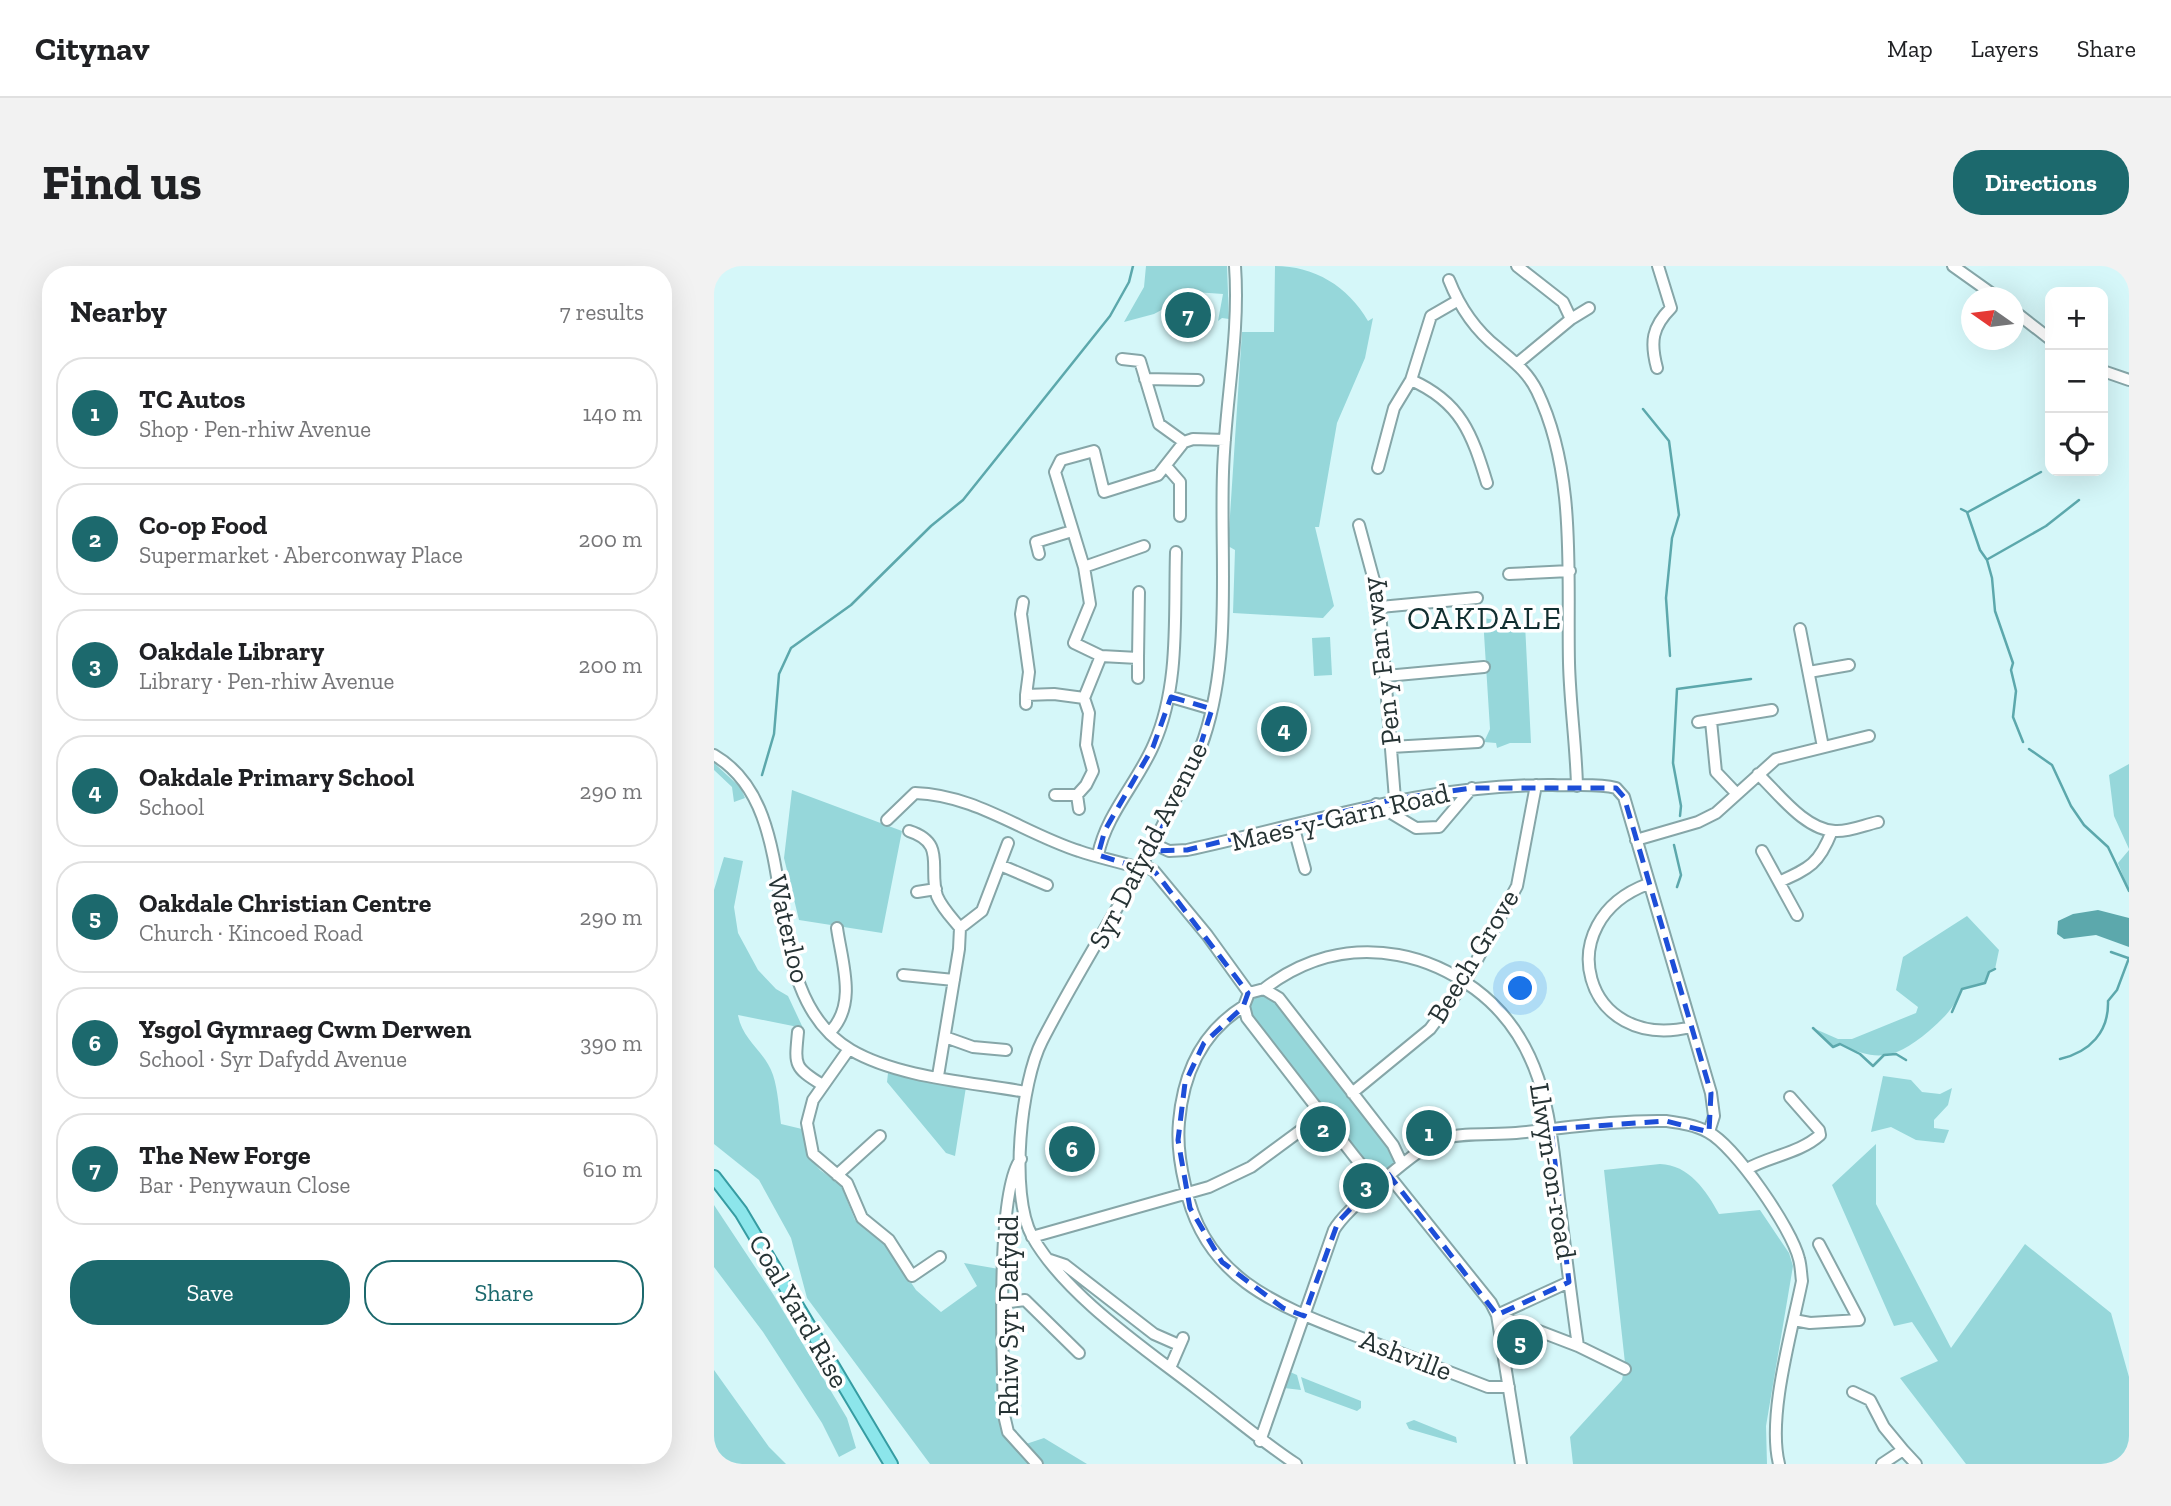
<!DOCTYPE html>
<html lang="en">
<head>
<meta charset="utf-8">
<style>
  :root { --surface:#fff; --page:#f2f2f2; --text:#202124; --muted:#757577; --line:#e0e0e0; --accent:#1c696d }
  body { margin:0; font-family:"Zilla Slab",serif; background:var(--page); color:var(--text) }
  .controls { position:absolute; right:21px; top:21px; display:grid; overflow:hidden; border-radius:14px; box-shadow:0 7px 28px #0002 }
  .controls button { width:63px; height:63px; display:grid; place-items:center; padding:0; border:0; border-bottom:2px solid var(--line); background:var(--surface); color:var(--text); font:35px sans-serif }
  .compass { position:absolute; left:1247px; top:21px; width:63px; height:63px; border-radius:50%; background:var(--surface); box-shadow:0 7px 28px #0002; rotate:284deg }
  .you { position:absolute; left:807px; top:723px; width:24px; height:24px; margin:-18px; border:5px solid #fff; border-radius:50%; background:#1a73e8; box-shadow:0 0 0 10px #1a73e833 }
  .badge { display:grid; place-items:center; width:46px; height:46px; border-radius:50%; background:var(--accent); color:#fff; font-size:23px; font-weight:700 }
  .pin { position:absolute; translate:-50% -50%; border:4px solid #fff; box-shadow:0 2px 7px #0006 }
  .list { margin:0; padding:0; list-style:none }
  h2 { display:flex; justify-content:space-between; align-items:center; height:91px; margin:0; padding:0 28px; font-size:30px }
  h2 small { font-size:23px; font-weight:400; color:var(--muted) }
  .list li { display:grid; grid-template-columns:46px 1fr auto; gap:21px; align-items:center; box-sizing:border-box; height:112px; margin:0 14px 14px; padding:0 14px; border:2px solid var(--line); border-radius:28px }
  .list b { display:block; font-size:26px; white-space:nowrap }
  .list p { margin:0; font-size:23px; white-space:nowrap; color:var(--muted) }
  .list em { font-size:23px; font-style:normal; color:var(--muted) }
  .actions { display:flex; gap:14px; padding:21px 28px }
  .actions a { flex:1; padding:16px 0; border:2px solid var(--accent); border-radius:28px; text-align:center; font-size:24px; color:var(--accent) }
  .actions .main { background:var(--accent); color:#fff }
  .icon { flex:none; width:38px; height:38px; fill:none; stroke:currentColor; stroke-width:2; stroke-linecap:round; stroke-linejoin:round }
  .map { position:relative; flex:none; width:1415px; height:1198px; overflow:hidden; border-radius:28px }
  header { display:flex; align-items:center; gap:42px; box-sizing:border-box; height:98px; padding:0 35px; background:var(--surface); border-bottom:2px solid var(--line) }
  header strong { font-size:33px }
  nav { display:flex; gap:38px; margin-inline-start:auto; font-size:24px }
  .intro { display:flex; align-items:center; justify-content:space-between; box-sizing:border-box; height:168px; padding:0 42px }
  h1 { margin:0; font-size:49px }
  .button { padding:18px 32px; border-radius:28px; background:var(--accent); color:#fff; font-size:24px; font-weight:700 }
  main { display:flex; gap:42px; padding:0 42px }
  aside { flex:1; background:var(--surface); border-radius:28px; box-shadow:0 7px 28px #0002 }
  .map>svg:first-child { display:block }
</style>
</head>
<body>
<header>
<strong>Citynav</strong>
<nav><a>Map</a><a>Layers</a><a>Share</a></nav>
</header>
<div class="intro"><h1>Find us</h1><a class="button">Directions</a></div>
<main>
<aside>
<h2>Nearby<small>7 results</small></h2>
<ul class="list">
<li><span class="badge">1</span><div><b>TC Autos</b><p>Shop · Pen-rhiw Avenue</p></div><em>140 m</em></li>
<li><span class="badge">2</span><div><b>Co-op Food</b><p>Supermarket · Aberconway Place</p></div><em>200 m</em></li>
<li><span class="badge">3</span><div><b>Oakdale Library</b><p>Library · Pen-rhiw Avenue</p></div><em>200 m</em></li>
<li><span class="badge">4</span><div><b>Oakdale Primary School</b><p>School</p></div><em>290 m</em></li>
<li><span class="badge">5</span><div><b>Oakdale Christian Centre</b><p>Church · Kincoed Road</p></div><em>290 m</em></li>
<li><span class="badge">6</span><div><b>Ysgol Gymraeg Cwm Derwen</b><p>School · Syr Dafydd Avenue</p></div><em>390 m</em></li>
<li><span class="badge">7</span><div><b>The New Forge</b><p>Bar · Penywaun Close</p></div><em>610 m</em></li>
</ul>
<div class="actions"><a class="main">Save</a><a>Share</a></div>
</aside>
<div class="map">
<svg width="1415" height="1198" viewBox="0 0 1415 1198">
  <rect width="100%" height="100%" fill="#d5f7f9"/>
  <path fill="#96d7da" d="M432,0H513L515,53L508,52L504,55L509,28L481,26L440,48L410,56L430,21Z
    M561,0C600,0 634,20 654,55L659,52L651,92L623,157L605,261H601L620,340L609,352L519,347L521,284L514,280L528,66H560Z
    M769,352L811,358L817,477H796L783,482L782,477L770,476L776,463Z
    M616,371L618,409L600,410L598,372Z
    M0,497L27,522L31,532L20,536L18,521L0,504Z
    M1415,498V583L1400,550L1395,509Z
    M78,524L188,565L168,667L85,654L70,592Z
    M1415,584V625L1404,597Z
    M10,591L29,595L20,641L24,667L44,704L62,723L74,730L89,762L24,749C28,774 51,785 59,809C64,824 65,843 67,858L88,863L93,889L106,904L127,919L141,954L172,979L202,1024L227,1046L263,1020L250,997L285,1003V1147L289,1168L303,1181L330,1172L373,1198H216L93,1032L77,972L45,914L0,878V624Z
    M1253,650L1285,684L1281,703L1275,706L1271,717L1248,723C1240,742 1231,751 1215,765C1183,792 1164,797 1126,778L1119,781L1099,762L1124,773H1138L1202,747L1204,741L1182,724L1189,691Z
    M546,728L560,732L680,888L681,899L667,911L654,902L536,749L535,737Z
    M174,807L252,821L241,890L232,887L173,816Z
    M1169,810L1197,814L1208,826L1226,828L1238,822L1234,839L1220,854V862L1235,864L1230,877L1202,874L1177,861L1157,866Z
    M1162,878V938L1237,1082L1311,978L1397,1047L1415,1111V1198H1252L1186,1112L1224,1095L1198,1056L1180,1060L1118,919Z
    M946,898C975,899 992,924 1005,948L1046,944L1075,987L1079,1000L1052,1160L1053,1198H859L856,1171L908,1114L911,1097L890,904Z
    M0,939L59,1028L133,1152L142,1182L125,1191L108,1157L49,1066L0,1001Z
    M0,1104L55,1181L72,1198H0Z
    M576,1106L583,1109L587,1124L570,1122Z
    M587,1111L647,1135V1142L643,1145L591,1126Z
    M700,1154L742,1171L743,1177L695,1163L692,1157Z"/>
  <path fill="#5ca8ac" d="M1384,644L1415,652V681L1382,669L1350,673L1343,668L1344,655L1359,648Z"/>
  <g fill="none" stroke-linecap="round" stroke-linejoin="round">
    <path stroke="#5ca8ac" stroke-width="2.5" d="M929,143L955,175L965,249L958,272L952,332L956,390
      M1247,243L1253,246L1266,284L1273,294L1278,312L1281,345L1299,397L1297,404L1302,425L1299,451L1309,476
      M1254,246L1327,206
      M1274,293L1332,260L1365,234
      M1315,483L1338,499L1357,540L1370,559L1394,581L1415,625
      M48,509L60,468L65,408L77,382L137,339L217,260L249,234L396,50L415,16L419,0
      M966,550L967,540L959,497L963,423L1037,413
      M960,579L967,609L963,621
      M1397,686L1414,692
      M1238,746L1248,723L1271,717L1275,706L1281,703
      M1099,762L1119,781L1126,778L1146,788L1159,800L1170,789L1182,788L1192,794
      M1346,793C1376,786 1395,766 1394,735L1403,724L1415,692"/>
    <g stroke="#86a6a8" stroke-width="14">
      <path id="minor" d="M521,0C526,69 511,137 509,206C506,293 518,388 490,472C483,493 471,514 461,534C422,617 370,693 328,775C307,816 295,928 318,970C351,1029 430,1082 483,1123C516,1148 547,1175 582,1198
        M803,0L849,36L857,53L805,96
        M1239,0L1284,32
        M735,14C746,42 761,64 784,82C800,96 813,105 823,125C863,208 853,308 855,397C856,438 862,479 863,520
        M1300,45L1336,73
        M857,53L875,42
        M408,93L426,95L445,158L470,176
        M943,102C936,76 938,61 957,42L944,0
        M1389,105L1415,114
        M431,113L484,114
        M697,114C747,136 758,168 773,217
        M452,200L466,216V250
        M664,202L680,142L697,114L717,50L743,35
        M645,259L665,333L681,533
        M325,288L322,276L358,265
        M370,301L430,280
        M795,308L856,305
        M309,336L307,348L315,406L312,429
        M666,341L763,332
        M1086,363L1109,481
        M387,390L424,392L425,326
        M1095,406L1135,399
        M672,410L770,401
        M424,412V392
        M457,431L498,443
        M370,432L387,390L360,377L376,338L370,301L341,206L347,194L380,185L390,226L444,209L470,176L479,173L511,174
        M312,438V429L340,428L370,432
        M997,455L1002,506L1023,528
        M984,456L1058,444
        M677,481L764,476
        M0,489C98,546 35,724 137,784C185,812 257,816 312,826
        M1044,508C1064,527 1091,564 1121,565C1135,566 1150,559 1164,556
        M341,529H363L372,519L379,505L372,479L375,447L370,432
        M363,529L365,543
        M662,538L702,562L725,561L758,522
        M173,554L201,527C262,529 309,567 365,585C385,592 407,596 428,603
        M579,559L591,603
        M195,565C233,577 214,602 223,630C228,642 238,652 246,662
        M922,574L984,556L1002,547L1062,493L1155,470
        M440,578L455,585L473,584C599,557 708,518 839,519C859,520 883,517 902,522L910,531L997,827L1000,850L995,866
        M1048,585L1083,649
        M384,589C392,548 424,516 440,478C466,419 460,350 462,286
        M286,599L333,619
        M430,599L440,605L493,669L535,727
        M1065,616C1096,602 1105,598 1118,565
        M934,618C834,655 869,787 977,761
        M203,626L222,623
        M189,709L240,714
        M550,723C589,693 635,680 684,689C712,694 739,707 761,723C831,775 836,853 845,933C851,982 857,1031 864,1080
        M530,740C488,766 469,808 465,856C463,877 466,898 471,919C490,1014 565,1040 645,1071C688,1088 731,1104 774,1121H795
        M117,765C143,737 128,697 123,662
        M84,766C81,798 79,801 107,818
        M231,771L259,781L292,784
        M135,783L99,834L93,857L99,888L133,917L148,952L175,974L198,1010L226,991
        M224,810L245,683L246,662L268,645L294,577
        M638,827L716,763L751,716L803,620L822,519
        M307,893C281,925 289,1101 290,1149L294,1166L323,1198
        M1033,903C1056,890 1086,887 1106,869L1105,864L1076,831
        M123,909L166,870
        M676,911L777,1037L783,1049L807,1198
        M666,915L657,911L640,890L533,752L530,740L535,727L550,723L565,732L679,879L687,896
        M318,971L495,921L537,901L609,848
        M336,994L351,999L440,1068L465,1079
        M855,1016L783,1049L864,1080L911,1103
        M288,1037L311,1034L365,1087
        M1080,1054L1096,1057L1145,1054L1105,978
        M456,1102L469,1072
        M1139,1126L1156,1134L1170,1161L1189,1184L1168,1198
        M546,1175L620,964C631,944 706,880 727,873C750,866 779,869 802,867C852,862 902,854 952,855C966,857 981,859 994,866C1021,880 1078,963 1085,993C1087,1000 1087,1008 1088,1015C1078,1065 1053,1150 1065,1198
        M1189,1184L1202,1198"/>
    </g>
    <g stroke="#369ca2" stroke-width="16">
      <path id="major" d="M0,911L27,946L177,1198"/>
    </g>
    <use href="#minor" stroke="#fff" stroke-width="10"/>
    <use href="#major" stroke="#8ce6eb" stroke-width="12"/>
  </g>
  <path fill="none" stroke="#1d4ed8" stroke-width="5" stroke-dasharray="14 9" stroke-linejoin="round" d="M457,431L498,443L485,484L437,585L473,584L681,533L758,522H902L910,531L997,827L995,866L952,855L837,863L855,1016L783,1049L672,905L624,956L590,1050L569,1042L508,996L476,942L464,874L471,817L490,777L529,741L534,727L442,607L384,589L391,564L439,481Z"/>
  <g text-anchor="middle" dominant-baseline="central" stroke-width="7" stroke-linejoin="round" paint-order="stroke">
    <g font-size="28" fill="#263334" stroke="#fff">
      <text transform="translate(667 395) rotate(-97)">Pen y Fan way</text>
      <text transform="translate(626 551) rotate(-13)">Maes-y-Garn Road</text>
      <text transform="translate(434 579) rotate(-63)">Syr Dafydd Avenue</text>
      <text transform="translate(75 663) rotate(77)">Waterloo</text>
      <text transform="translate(759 690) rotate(-59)">Beech Grove</text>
      <text transform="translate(839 905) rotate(81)">Llwyn-on-road</text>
      <text transform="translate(85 1045) rotate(60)">Coal Yard Rise</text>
      <text transform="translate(294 1050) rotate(-90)">Rhiw Syr Dafydd</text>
      <text transform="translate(692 1089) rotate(21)">Ashville</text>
    </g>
    <g font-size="32" letter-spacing="2" fill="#112f30" stroke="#fff">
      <text x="771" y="352">OAKDALE</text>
    </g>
  </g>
</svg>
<div class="controls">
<button>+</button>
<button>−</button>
<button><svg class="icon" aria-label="locate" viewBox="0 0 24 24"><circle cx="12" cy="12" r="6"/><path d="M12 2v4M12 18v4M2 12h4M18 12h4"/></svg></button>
</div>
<svg class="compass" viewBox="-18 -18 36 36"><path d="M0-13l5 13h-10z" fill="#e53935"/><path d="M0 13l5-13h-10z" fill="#757577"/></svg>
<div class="you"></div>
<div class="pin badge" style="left:715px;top:867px">1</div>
<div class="pin badge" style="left:609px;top:863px">2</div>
<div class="pin badge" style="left:652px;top:920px">3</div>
<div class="pin badge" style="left:570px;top:463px">4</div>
<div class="pin badge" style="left:806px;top:1076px">5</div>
<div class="pin badge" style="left:358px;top:883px">6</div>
<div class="pin badge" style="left:474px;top:49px">7</div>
</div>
</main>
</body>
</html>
